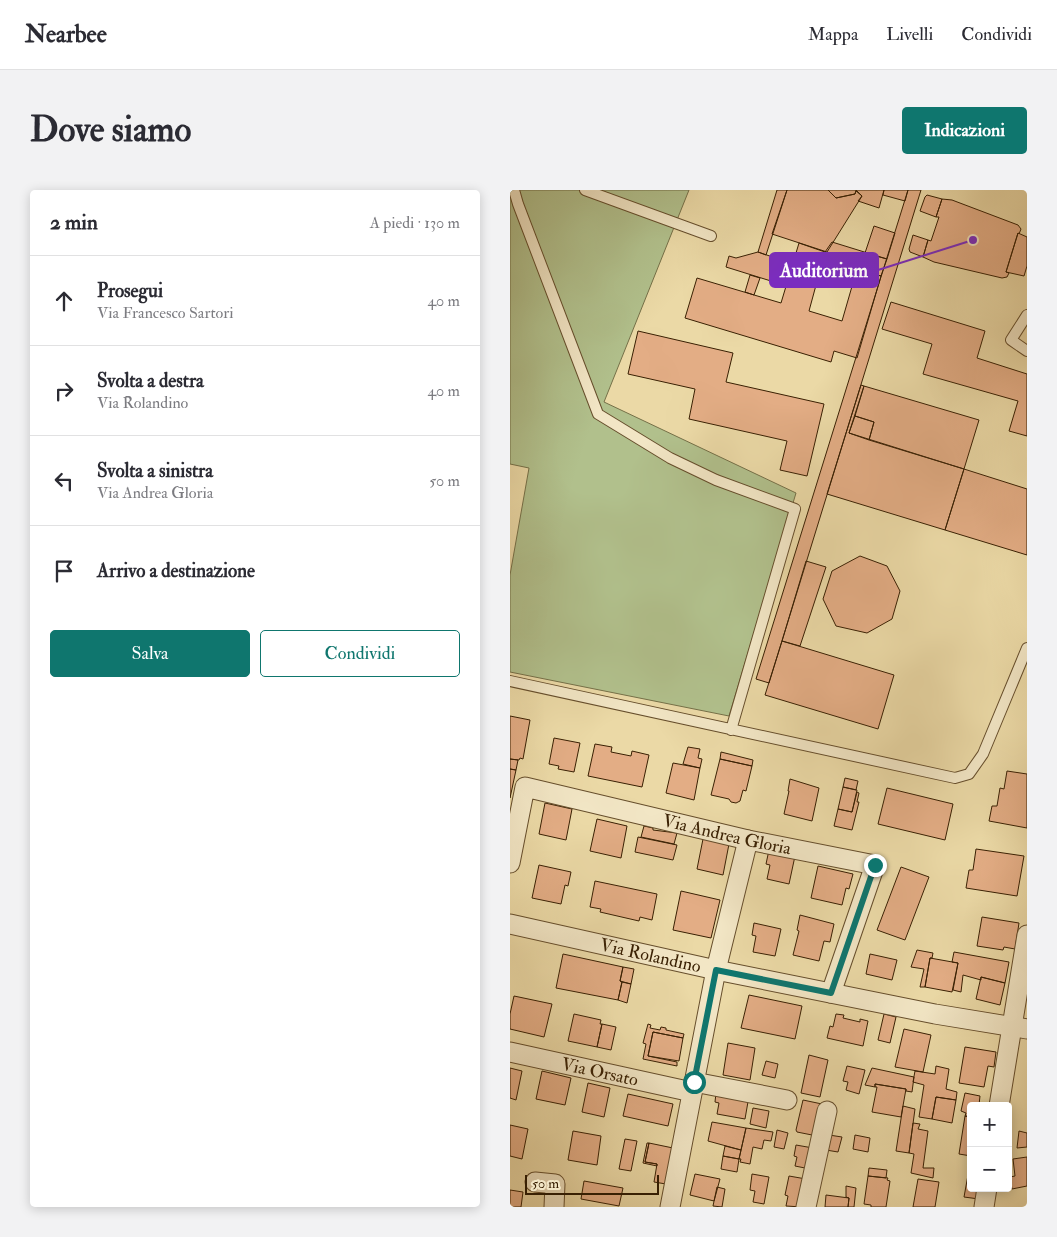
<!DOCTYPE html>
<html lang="it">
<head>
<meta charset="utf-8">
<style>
  :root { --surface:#fff; --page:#f2f2f3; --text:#2b2b33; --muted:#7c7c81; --line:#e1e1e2; --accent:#0f766e }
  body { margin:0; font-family:"IM FELL Double Pica",serif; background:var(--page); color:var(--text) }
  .controls { position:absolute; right:15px; bottom:15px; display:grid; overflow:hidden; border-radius:5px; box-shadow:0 2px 12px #0003 }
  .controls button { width:45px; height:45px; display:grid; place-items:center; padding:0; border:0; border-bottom:1px solid var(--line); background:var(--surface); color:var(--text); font:25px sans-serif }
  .scale { position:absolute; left:15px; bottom:12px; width:134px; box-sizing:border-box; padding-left:5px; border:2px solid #392003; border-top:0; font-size:14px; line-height:18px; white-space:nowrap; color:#392003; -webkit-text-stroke:4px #f2e6c5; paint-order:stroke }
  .stop { position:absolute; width:15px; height:15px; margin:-11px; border:4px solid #0f766e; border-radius:50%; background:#fff }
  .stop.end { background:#0f766e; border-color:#fff; box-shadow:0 1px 5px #0008 }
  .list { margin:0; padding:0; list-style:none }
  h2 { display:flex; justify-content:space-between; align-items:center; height:65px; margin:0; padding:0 20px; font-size:21px }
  h2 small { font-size:16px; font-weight:400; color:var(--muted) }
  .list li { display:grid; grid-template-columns:32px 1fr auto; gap:15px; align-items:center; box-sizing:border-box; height:90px; padding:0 20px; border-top:1px solid var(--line) }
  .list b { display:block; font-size:19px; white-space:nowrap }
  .list p { margin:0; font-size:16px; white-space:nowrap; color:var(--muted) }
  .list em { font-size:16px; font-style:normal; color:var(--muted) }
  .actions { display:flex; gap:10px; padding:15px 20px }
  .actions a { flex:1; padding:11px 0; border:1px solid var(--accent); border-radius:5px; text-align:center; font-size:18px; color:var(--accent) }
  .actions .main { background:var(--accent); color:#fff }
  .icon { flex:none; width:28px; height:28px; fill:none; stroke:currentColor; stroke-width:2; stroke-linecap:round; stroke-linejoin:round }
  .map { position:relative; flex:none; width:517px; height:1017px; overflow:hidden; border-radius:5px }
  header { display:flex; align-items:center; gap:30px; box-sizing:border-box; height:70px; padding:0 25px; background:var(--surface); border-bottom:1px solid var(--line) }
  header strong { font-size:24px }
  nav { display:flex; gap:28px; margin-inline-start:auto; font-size:18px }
  .intro { display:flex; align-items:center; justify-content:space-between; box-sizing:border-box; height:120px; padding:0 30px }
  h1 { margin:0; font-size:35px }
  .button { padding:12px 22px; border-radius:5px; background:var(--accent); color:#fff; font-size:18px; font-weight:700 }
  main { display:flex; gap:30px; padding:0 30px }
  aside { flex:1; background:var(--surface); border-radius:5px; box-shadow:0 2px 12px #0003 }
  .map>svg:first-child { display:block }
</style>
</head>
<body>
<header>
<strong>Nearbee</strong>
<nav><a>Mappa</a><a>Livelli</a><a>Condividi</a></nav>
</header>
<div class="intro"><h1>Dove siamo</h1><a class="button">Indicazioni</a></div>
<main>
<aside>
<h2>2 min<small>A piedi · 130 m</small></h2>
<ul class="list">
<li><svg class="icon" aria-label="ahead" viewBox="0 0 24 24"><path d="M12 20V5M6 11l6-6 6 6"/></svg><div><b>Prosegui</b><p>Via Francesco Sartori</p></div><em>40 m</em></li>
<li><svg class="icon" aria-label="right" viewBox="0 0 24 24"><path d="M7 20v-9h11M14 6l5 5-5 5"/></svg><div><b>Svolta a destra</b><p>Via Rolandino</p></div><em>40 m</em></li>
<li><svg class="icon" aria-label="left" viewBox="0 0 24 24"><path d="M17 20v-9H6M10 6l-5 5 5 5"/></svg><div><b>Svolta a sinistra</b><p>Via Andrea Gloria</p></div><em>50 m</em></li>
<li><svg class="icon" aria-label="arrive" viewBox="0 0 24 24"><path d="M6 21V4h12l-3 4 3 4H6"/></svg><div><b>Arrivo a destinazione</b></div></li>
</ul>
<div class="actions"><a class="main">Salva</a><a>Condividi</a></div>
</aside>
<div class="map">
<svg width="517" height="1017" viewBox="0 0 517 1017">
  <rect width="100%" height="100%" fill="#ebd9a6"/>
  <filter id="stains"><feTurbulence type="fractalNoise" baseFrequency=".004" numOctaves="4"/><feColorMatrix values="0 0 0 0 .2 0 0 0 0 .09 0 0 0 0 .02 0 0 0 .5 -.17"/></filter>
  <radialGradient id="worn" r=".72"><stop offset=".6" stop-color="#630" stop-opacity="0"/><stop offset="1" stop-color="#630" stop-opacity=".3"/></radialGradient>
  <path fill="#b1c08c" stroke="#757048" d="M0,0H179L94,212L286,303L219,526L0,482V385L19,278L0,274Z"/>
  <path fill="#e3ad85" stroke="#392003" d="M267,0H277L256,65L248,62Z
    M277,0H318L326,8L345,4L346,1L352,6L317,62L262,44Z
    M318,0H346L345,4L326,8Z
    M346,0H374L369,18L348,11L352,6Z
    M374,0H398L395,11L373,5Z
    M398,0H411L259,493L246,489Z
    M417,5L432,9L426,27L410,21L415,7Z
    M432,9L442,10L508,35L511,39L509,44L508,43L496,82L499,83L497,87L492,88L424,72L413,67L418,50L421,51L429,27H426Z
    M364,36L385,43L377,69L355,63Z
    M508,43L517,47V76L514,86L496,82Z
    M403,45L418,50L413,67L400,62L399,59Z
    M322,52L377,69L371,86L314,68L315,62Z
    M289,53L315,62L299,121L332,131L347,79L371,86L347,168L324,161L321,172L175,128L187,88L271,113Z
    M248,62L283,74L277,96L216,77L219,66L226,68Z
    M240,85L250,88L244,105L235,102Z
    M381,112L475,141L467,168L517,184V246L499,241L508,211L413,184L422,154L372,139Z
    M128,141L223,163L216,192L314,214L297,286L270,280L277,251L179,229L185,199L118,184Z
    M351,195L354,196L339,243L454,279L435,340L317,304Z
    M354,196L469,230L454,279L359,250L364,232L345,226Z
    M345,226L364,232L359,250L339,243Z
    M454,279L517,299V365L435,340Z
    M350,366L377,376L390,401L382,429L357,443L326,436L313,409L322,381Z
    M296,371L316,377L290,456L272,451Z
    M272,451L384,485L368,539L255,505Z
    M0,526L20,530L13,569L10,568L9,570L0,569Z
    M44,548L70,553L64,582L48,579L49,576L39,574Z
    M85,554L102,557L101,562L121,566L122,561L139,565L132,597L78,586Z
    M178,557L190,559L188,568L192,569L190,578L173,574Z
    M211,562L243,570L242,576L210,569Z
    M0,569L8,570L6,580L0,579Z
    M210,569L242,576L236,601L233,600L230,611L226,613L221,612L219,609L201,605Z
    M163,573L190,578L184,610L156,603Z
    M0,579L6,580L0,608Z
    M497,581L517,584V638L479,631L482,616H487L490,598L494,599Z
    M335,588L348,591L346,600L333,597Z
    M280,589L309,598L302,631L274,624L279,601H278Z
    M333,597L347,600L342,622L328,619Z
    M377,598L443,614L435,650L368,634Z
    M347,602L349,603L347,612H349L342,640L324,636L328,619L342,622Z
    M35,613L62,619L56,650L29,644Z
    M87,629L117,636L111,668L80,661Z
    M134,636L143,638V640L167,643L164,654L131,647Z
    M128,647L167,655L163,670L125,662Z
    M193,649L219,654L213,685L187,679Z
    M466,659L514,666L507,706L456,698L459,680H463Z
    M259,660L285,666L279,694L257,689L260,675L256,674Z
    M29,675L61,682L58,696L55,695L51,714L22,708Z
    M308,676L343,684L339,699L336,698L332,715L301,708Z
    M391,677L419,687L395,750L367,740Z
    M85,691L147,704L142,730L130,727L129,731L90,722L91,719L80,717Z
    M171,701L210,710L201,748L163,740Z
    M290,725L324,734L320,752L314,751L309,771L283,765L289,741L287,740Z
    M472,727L509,733L505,759L494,757L493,760L467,756Z
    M244,733L271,739L265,766L243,762L246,746L242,745Z
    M407,760L423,763L422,768H420L415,797H410L414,779L401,777Z
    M444,762L499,772L495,793L471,787V790L453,785L451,802L443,800L448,773L442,772Z
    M53,764L113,777L110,791L112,792L108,810L46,798Z
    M360,764L387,770L382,790L356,784Z
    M420,768L448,773L442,802L415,797Z
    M113,777L124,779L121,794L110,791Z
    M471,787L495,793L490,815L466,809Z
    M112,792L121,794L117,813L108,810Z
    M239,805L292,816L285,849L231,838Z
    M4,806L42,814L34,847L0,839V824Z
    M64,824L91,830L90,834H92L87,857L58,851Z
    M326,824L334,825L333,828L350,832V829L358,831L353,856L317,848L320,836L323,837Z
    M374,824L386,827L380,853L368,850Z
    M92,834L106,837L101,860L87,857Z
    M138,834L141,835L140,838L150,840L151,837L156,838V840L174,844L173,848L143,842L138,866L167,872V876L133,869L136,854L133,853Z
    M394,839L421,845L413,882L385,877Z
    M143,842L173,848L169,871L138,866Z
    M218,853L245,858L240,890L213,885Z
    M455,857L486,862L484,877L478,876L474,897L449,893Z
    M299,865L318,870L310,907L291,903Z
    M256,871L268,874L265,888L252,885Z
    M337,876L355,880L349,904L336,900L338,892L333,891Z
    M426,876L439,879L436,899L447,902L446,910L426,907L422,929L409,927L414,895L403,892L405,881L425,884Z
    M0,878L12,881L6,910L0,908Z
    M362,878L404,887L402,902L396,901V899L365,894V897L355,895Z
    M32,881L61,888L55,915L26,909Z
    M78,893L100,898L94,927L72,922Z
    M365,894L396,899L391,927L362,922L367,897H365Z
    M206,903L239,906L235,929L207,924L209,913L205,912Z
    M455,903L470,906L469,915L470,916H461V927L455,926L456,923L451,921Z
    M118,904L163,914L158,936L113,926Z
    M426,907L446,910L442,933L422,929Z
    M293,910L312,914L307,946L287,942L286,940Z
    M393,916L405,919L399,963L386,961Z
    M243,918L259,921L256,938L240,934Z
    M455,926L461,927V966L449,964Z
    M202,932L236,938L231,960L198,951Z
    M403,933L410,934L408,939L418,941L413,978H424L423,988L401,983L404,964L399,963Z
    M0,935L18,939L12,969L0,966Z
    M236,938L263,942L261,951L254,950L252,959L243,957L240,974L230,972L231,969H229Z
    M267,940L278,943L274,959L264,957Z
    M63,941L91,946L87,975L58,970Z
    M509,941L517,943V957L507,958Z
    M319,945L332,947L328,962L316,960Z
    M345,945L360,948L358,962L343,959Z
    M115,949L127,951L121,981L109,979Z
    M137,953H139L135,972L147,974V976L133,973Z
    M139,953L163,958L156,994L144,992L147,974L135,972Z
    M286,955L303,958L300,979L285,976L287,967L284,966Z
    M215,956L231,960L229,969L213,966Z
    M213,966L229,969L227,982L211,979Z
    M517,967V996L502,999L500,987L505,986L503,969Z
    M460,974L461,998H471L469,1009L454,1007Z
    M359,978L377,980L376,988L358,986Z
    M185,984L210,989L204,1011L180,1005Z
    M242,984L259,987L254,1014L243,1012L245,1001L240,1000Z
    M279,986L296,989L292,1017L276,1016L278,1006L275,1005Z
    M358,986L378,988L377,990L380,991L376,1017H361V1015L354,1014Z
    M408,989L429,992L425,1017H403Z
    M74,991L113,998L109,1016L71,1009Z
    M336,996L346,998L344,1017H338L339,1008L336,1007Z
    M207,997L215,999L212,1017L203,1016Z
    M0,1000L13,1002L11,1017H0Z
    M316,1005L339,1008L338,1017H315Z"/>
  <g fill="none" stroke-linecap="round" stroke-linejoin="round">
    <g stroke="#664e2c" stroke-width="12">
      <path id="service" d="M4,0L8,14L88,224L160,268L206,290L285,319L221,540
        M75,0L201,46
        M517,125L501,150L517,161
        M0,491L445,588L459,584L473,564L517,458"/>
    </g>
    <g stroke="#664e2c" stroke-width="21">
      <g id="minor">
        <path id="s1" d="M0,673L15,597L238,650L365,675L321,803"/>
        <path id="s2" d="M0,734L206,780L425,824L517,839"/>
        <path id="s3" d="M0,862L182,902"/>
        <path d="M184,892L277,910"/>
        <path d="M489,916L517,745"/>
        <path d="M25,992L45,994L44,1017"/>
        <path d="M160,1017L206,780L238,650"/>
        <path d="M296,1017L317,921"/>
        <path d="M474,1017L477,998"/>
      </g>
    </g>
    <use href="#service" stroke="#f2e6c5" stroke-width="10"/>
    <use href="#minor" stroke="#f2e6c5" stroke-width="19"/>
  </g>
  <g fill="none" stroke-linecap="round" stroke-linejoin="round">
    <path stroke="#0f766e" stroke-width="6" d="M184,892L206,780L321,803L365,675"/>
  </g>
  <g text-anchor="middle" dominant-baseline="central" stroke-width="4" stroke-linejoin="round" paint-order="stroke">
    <g font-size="18" fill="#392003" stroke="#f2e6c5">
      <text stroke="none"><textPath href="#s1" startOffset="285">Via Andrea Gloria</textPath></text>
      <text stroke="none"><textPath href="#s2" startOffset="144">Via Rolandino</textPath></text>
      <text stroke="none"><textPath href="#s3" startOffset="92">Via Orsato</textPath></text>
    </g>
  </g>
  <path fill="none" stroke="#7b2cbf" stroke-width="2" d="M463 50L368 80"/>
  <circle fill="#7b2cbf" stroke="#f2e6c5" stroke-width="2" cx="463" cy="50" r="5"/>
  <rect fill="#7b2cbf" stroke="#7b2cbf" stroke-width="2" x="260" y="63" width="108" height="34" rx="5"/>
  <g font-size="19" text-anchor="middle" font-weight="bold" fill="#fff">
    <text x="314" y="87">Auditorium</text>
  </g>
  <rect width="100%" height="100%" filter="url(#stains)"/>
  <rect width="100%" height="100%" fill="url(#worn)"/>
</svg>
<div class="controls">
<button>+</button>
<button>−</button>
</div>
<div class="scale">50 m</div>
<div class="stop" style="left:184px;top:892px"></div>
<div class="stop end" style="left:365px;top:675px"></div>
</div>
</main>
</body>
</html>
